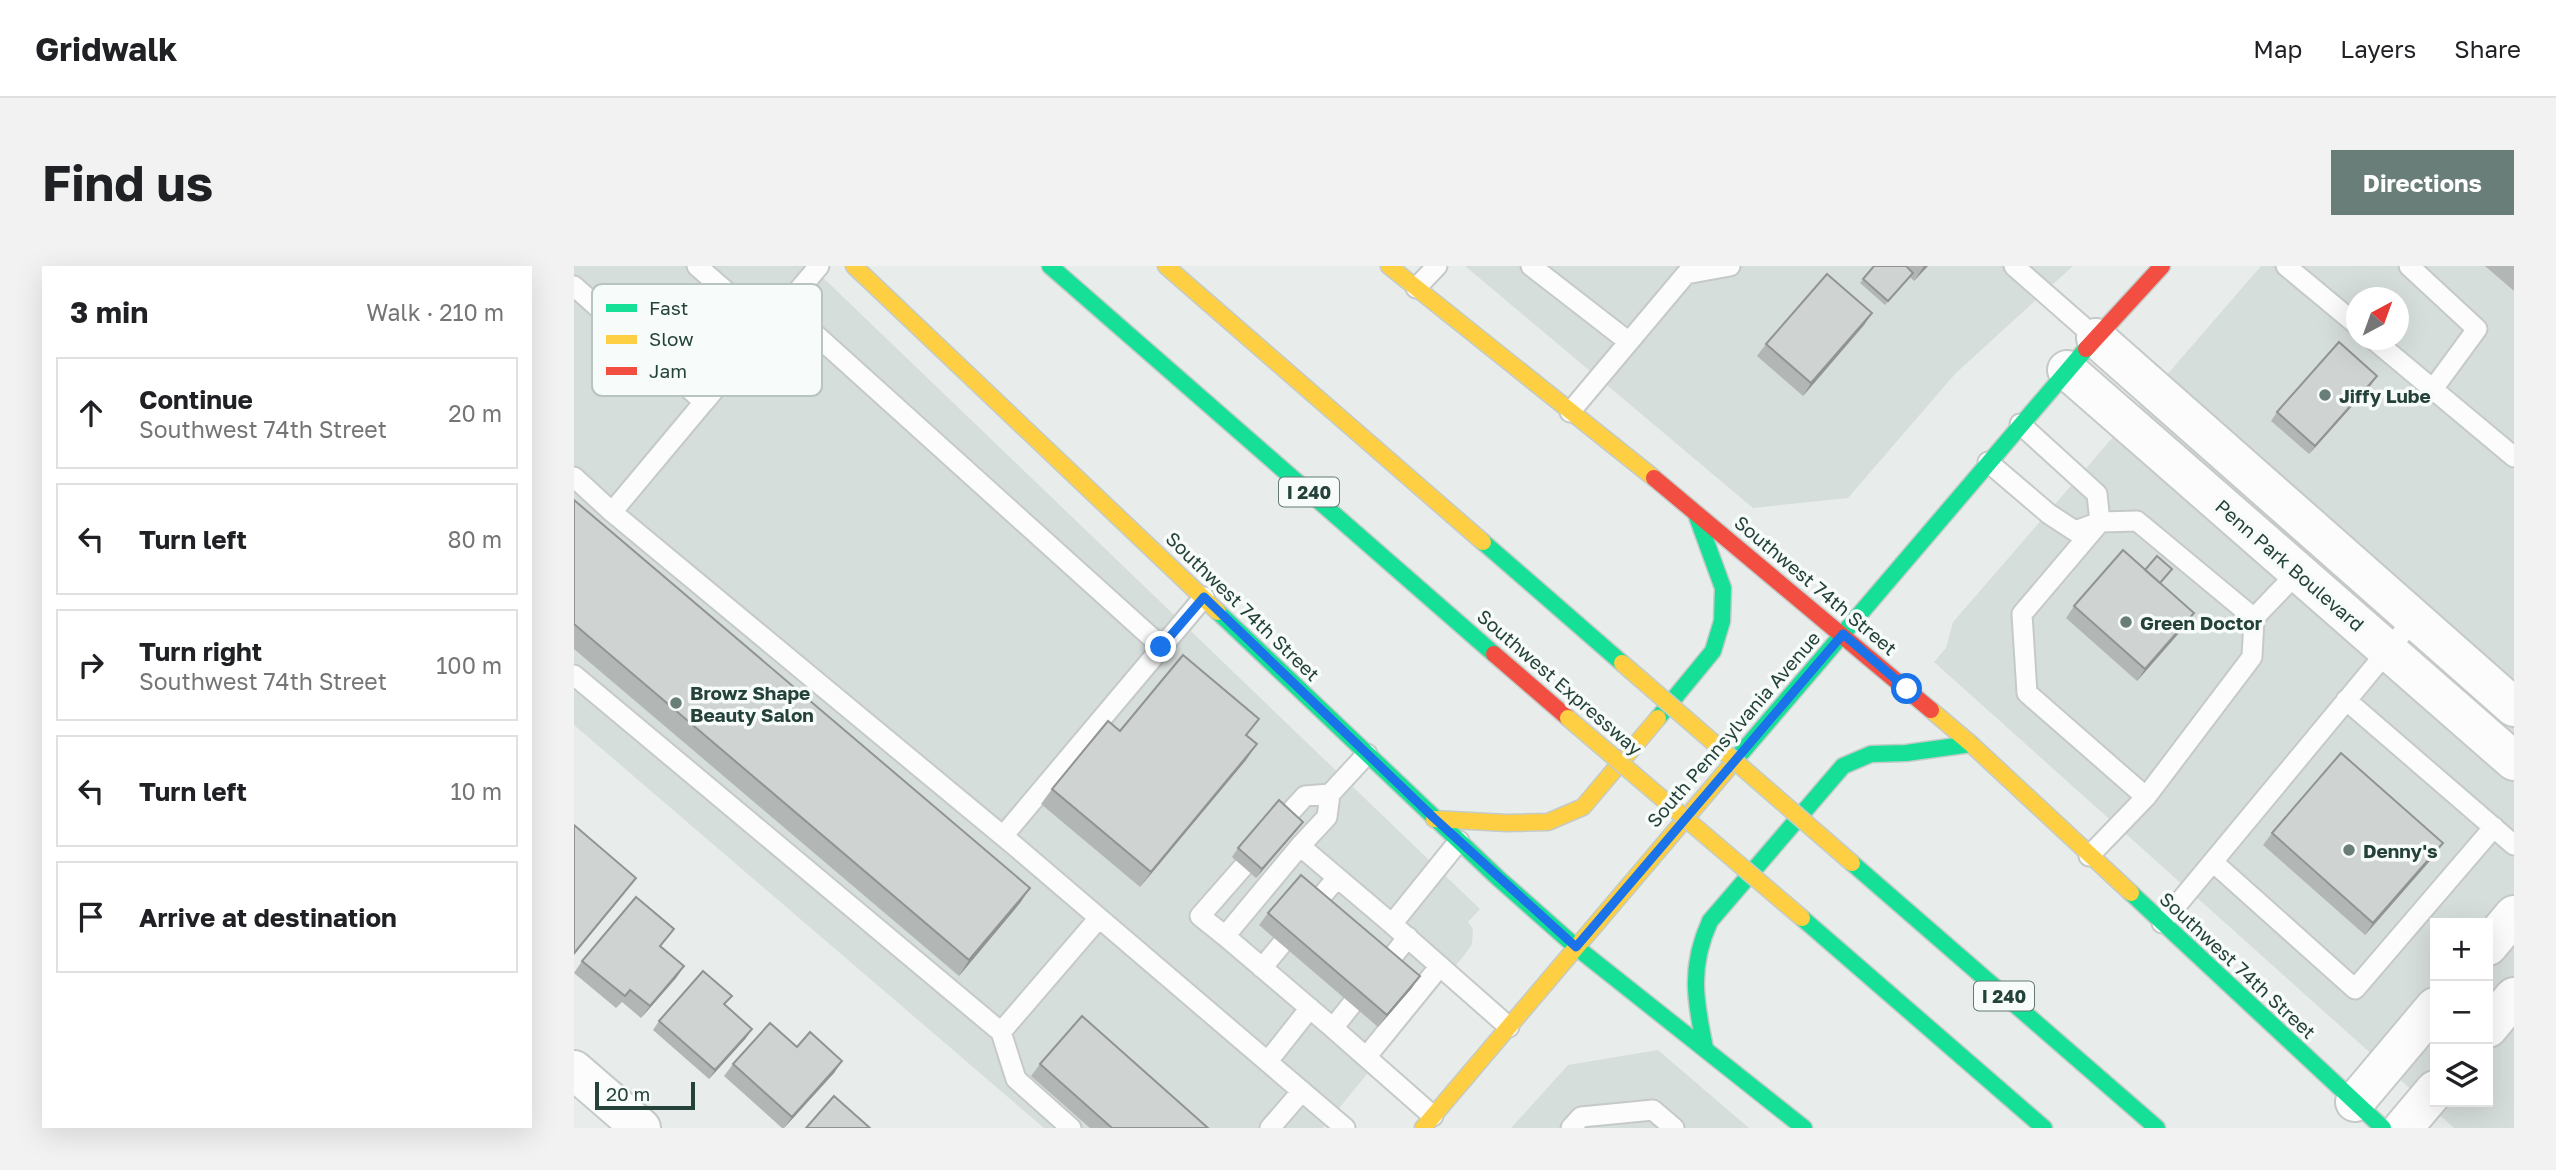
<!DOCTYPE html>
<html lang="en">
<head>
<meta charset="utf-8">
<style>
  :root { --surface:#fff; --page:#f2f2f2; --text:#202124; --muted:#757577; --line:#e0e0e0; --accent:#697e78 }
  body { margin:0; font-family:"Golos Text",sans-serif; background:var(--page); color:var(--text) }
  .controls { position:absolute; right:21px; bottom:21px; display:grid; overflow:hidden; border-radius:0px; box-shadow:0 7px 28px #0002 }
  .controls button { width:63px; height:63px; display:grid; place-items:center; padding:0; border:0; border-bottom:2px solid var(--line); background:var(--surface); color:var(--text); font:35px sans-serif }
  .compass { position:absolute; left:1772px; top:21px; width:63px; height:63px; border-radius:50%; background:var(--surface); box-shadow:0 7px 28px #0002; rotate:41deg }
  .scale { position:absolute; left:21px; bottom:18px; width:100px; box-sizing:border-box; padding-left:7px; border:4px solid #24423a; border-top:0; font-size:19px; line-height:24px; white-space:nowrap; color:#24423a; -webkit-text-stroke:5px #f7fbf9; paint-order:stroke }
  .stop { position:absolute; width:21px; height:21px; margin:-16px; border:5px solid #1a73e8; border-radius:50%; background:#fff }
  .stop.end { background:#1a73e8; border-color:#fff; box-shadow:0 2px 7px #0008 }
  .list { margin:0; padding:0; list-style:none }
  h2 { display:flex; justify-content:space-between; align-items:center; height:91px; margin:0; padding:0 28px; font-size:30px }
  h2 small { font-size:23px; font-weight:400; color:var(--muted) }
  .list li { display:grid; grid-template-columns:46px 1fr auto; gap:21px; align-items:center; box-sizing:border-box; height:112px; margin:0 14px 14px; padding:0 14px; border:2px solid var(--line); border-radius:0px }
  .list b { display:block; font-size:26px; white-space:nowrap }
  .list p { margin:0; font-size:23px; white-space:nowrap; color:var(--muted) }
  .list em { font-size:23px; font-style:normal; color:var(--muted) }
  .icon { flex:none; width:38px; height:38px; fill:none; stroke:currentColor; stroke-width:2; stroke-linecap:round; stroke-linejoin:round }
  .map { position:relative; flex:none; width:1940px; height:862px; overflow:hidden; border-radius:0px }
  header { display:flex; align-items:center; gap:42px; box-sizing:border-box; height:98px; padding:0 35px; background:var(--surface); border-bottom:2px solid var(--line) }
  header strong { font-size:33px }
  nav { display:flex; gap:38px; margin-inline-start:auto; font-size:24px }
  .intro { display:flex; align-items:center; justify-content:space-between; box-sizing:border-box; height:168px; padding:0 42px }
  h1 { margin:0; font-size:49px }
  .button { padding:18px 32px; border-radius:0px; background:var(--accent); color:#fff; font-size:24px; font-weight:700 }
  main { display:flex; gap:42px; padding:0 42px }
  aside { flex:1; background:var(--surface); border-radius:0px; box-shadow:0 7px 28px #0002 }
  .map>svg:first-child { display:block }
</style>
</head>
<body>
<header>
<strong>Gridwalk</strong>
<nav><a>Map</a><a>Layers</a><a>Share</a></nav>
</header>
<div class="intro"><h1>Find us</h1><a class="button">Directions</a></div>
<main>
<aside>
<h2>3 min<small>Walk · 210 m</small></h2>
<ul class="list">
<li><svg class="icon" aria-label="ahead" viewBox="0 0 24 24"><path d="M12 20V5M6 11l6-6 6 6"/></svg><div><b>Continue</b><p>Southwest 74th Street</p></div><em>20 m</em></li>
<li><svg class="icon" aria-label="left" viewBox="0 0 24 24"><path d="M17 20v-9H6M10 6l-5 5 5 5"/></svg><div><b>Turn left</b></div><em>80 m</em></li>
<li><svg class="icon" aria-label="right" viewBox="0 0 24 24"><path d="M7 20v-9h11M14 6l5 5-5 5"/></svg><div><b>Turn right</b><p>Southwest 74th Street</p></div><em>100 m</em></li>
<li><svg class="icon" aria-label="left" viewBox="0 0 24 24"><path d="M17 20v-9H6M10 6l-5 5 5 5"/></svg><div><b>Turn left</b></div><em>10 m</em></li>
<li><svg class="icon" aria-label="arrive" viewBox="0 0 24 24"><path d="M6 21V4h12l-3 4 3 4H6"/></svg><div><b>Arrive at destination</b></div></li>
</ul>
</aside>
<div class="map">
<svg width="1940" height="862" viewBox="0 0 1940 862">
  <rect width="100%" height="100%" fill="#e8edeb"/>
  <path fill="#d6dedb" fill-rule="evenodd" d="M0,0H237L906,643L894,656L899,663L898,678L892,687L749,862H470L0,459Z
    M891,0H1499L1381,108L1274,232L1179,242Z
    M1687,0H1940V862H1880L1360,396L1372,382L1379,356ZM1783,32H1825V74H1783ZM1861,657H1914V836H1861Z
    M1084,784L1175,862H937L994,799Z"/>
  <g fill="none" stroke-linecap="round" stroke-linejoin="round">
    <g stroke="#c5cac8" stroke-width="23">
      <path id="lane" d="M123,0L193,61
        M957,0L1055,76
        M1440,0L1522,72
        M1712,0L1783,59
        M1835,0L1903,63L1859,123
        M0,20L130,136L245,0
        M842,22L863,0
        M211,41L588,381L630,331
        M1800,74L1940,191
        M130,136L38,246L441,580L771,862
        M996,146L1112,8L1156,0
        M1414,196L1475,248L1501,265L1526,256L1523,228L1446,158
        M0,211L38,246
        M0,409L427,766
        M1772,434L1940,579
        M793,488L756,528L753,551L726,580L818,658
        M1572,531L1453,427L1448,348L1526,256L1563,255L1680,352
        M710,553L731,530L756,528
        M429,570L588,381
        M885,575L818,658L935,761
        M726,580L651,670L759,762
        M1515,590L1572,531L1678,391L1680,352L1724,306
        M1639,596L1781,723L1920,561
        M740,639L763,612
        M1588,657L1840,353
        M651,670L626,650L669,601
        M811,700L834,671
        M688,702L707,679
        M778,738L759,762L859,850
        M793,790L866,700
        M694,795L736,742
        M497,862L442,813L427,766L525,652
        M696,862L728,825
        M997,862L1007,851L1079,844L1100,862"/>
    </g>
    <g stroke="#c5cac8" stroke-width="42">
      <path id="street" d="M1522,72L1940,441
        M1493,104L1940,495
        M1914,680L1940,649
        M1914,762L1940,731
        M0,804L67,862
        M1781,836L1861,741
        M1829,862L1861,824"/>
    </g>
    <g stroke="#c3cbc8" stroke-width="19">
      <path id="fast" d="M476,0L920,388
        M909,276L1048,397
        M644,346L924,612L1002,681L1230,862
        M1084,452L1139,385L1148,355L1149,322L1122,248
        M1157,499L1512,83
        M1278,597L1583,862
        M1557,627L1809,862
        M1228,652L1470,862
        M1131,782C1121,734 1115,701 1136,655L1269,500L1297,488L1332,487L1397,478"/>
    </g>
    <g stroke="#c3cbc8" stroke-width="19">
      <path id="slow" d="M280,0L644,346
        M592,0L909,276
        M815,0L1080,212
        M1357,444L1397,478L1557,627
        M860,553L933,557L974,556L1009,541L1084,452
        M849,862L1157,499"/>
    </g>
    <g stroke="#c3cbc8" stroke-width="19">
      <path id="jam" d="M1512,83L1588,0
        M1080,212L1357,444
        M920,388L994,452"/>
    </g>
    <use href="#lane" stroke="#fcfcfc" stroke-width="19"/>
    <use href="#street" stroke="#fcfcfc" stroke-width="38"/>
    <use href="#fast" stroke="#16e098" stroke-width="16"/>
    <use href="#slow" stroke="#ffcf43" stroke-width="16"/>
    <use href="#jam" stroke="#f24e42" stroke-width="16"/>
    <g stroke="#c3ccc9" stroke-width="19" stroke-linecap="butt">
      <path id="slow-bridge" d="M1048,397L1278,597
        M994,452L1228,652"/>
    </g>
    <use href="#slow-bridge" stroke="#ffcf43" stroke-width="16"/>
  </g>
  <path fill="#b2b6b5" d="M1300,0H1354L1340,15L1336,11L1311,39L1286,17Z
    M1911,0H1940V25Z
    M1298,47L1290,59L1229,130L1183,90L1192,78Z
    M1803,110L1797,119L1735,188L1697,155L1703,146Z
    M0,234L456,622L446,637L385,710L0,383Z
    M1500,340L1620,347L1612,359L1563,415L1492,352Z
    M546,465L673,470L672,494L566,621L467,538L478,523Z
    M723,564L682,612L658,591L664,582Z
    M1698,567L1861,589L1791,669L1689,579Z
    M694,647L846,710L837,723L804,761L685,659Z
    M91,675L87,680L110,700L102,712L67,752L48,736L42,742L0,707L8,695Z
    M151,739L172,772L135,813L79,764L85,755Z
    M223,781L268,795L260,807L210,862H208L150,810L159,798Z
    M466,798L634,862H516L457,810Z"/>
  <path fill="#919493" d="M1350,0H1354L1340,15Z
    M1298,47L1290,59L1229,130L1237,117Z
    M1803,110L1797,119L1735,188L1741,180Z
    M1620,347L1612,359L1563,415L1571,403Z
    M683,478L672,494L566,621L577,606Z
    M729,556L723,564L682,612L688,603Z
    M1869,577L1861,589L1791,669L1799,657Z
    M62,612L53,624L0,689V687Z
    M456,622L446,637L385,710L395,694Z
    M110,700L102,712L67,752L76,740Z
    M846,710L837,723L804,761L813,749Z
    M178,763L172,772L135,813L141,804Z
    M268,795L260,807L210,862L218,851Z"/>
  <path fill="#cfd4d2" stroke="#919493" stroke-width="2" d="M1300,0H1332L1339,7L1314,35L1289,13Z
    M1253,8L1298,47L1237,117L1192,78Z
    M1765,76L1803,110L1741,180L1703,146Z
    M0,234L456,622L395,694L0,358Z
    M1549,284L1620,347L1571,403L1500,340Z
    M1583,290L1598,303L1586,317L1571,304Z
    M609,389L685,453L672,469L683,478L577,606L478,523L534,455L546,465Z
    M1767,487L1869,577L1799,657L1698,567Z
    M705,534L729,556L688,603L664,582Z
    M0,559L62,612L0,687Z
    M727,609L846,710L813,749L694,647Z
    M62,631L100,663L86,680L110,700L76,740L56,724L51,730L8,695Z
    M129,705L158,730L150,738L178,763L141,804L85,755Z
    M508,750L634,862H538L466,798Z
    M196,757L223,781L236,766L268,795L218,851L159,798Z
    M260,830L296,862H232Z"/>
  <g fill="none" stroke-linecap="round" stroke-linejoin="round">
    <path stroke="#1a73e8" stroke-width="9" d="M587,381L630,331L860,552L1002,681L1269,368L1333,423"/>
  </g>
  <g fill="#697e78" stroke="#f7fbf9" stroke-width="2.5">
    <circle cx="1751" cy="129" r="7"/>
    <circle cx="1552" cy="356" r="7"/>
    <circle cx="102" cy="437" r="7"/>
    <circle cx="1775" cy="584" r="7"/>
  </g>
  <g text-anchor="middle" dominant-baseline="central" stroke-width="7" stroke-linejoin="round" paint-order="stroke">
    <g fill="#f7fbf9" stroke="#637a73" stroke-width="2">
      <rect x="705" y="211.5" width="60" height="29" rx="5"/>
      <rect x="1400" y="715.5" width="60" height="29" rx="5"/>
    </g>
    <g font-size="18" font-weight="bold" fill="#24423a">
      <text x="735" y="226">I 240</text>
      <text x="1430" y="730">I 240</text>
    </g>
    <g font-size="19" font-weight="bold" fill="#24423a" stroke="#f7fbf9" text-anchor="start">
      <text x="1765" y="129">Jiffy Lube</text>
      <text x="1566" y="356">Green Doctor</text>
      <text x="116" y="426">Browz Shape<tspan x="116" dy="22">Beauty Salon</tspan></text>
      <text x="1789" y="584">Denny's</text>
    </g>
    <g font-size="19" fill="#24423a" stroke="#f7fbf9">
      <text transform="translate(1716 299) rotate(41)">Penn Park Boulevard</text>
      <text transform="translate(1242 319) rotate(40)">Southwest 74th Street</text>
      <text transform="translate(669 340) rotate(44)">Southwest 74th Street</text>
      <text transform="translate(986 416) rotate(41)">Southwest Expressway</text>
      <text transform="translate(1159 463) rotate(-49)">South Pennsylvania Avenue</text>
      <text transform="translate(1664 699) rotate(43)">Southwest 74th Street</text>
    </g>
  </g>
  <rect x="18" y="18" width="230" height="112" rx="10" fill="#f7fbf9" stroke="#b8c4c0" stroke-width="2"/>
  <rect x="32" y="38" width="31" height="8" fill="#16e098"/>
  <rect x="32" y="69" width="31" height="9" fill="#ffcf43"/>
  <rect x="32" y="101" width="31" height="8" fill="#f24e42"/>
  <g font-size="19" fill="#24423a">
    <text x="75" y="49">Fast</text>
    <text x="75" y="80">Slow</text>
    <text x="75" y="112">Jam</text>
  </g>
</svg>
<div class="controls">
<button>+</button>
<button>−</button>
<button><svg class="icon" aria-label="layers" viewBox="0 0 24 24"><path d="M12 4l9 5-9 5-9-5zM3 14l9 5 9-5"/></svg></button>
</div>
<svg class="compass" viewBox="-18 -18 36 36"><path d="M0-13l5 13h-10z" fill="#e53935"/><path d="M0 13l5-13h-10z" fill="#757577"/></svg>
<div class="scale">20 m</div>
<div class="stop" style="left:1333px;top:423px"></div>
<div class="stop end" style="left:587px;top:381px"></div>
</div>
</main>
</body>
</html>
